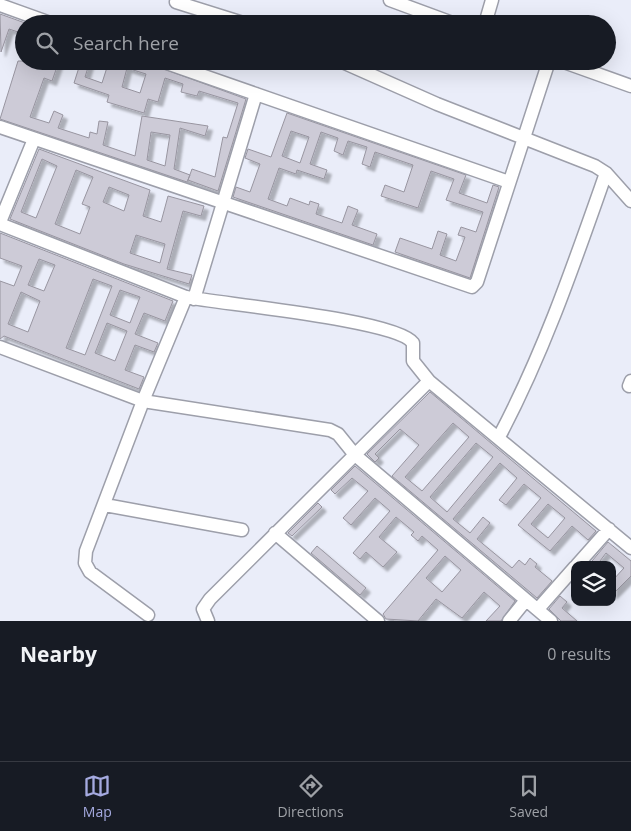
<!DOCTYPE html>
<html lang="en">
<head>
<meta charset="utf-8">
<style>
  :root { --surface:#171b24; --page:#20242c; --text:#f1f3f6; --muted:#9ea1a6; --line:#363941; --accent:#a5aae0 }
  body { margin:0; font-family:"Open Sans",sans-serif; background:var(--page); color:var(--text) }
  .controls { position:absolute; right:15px; bottom:15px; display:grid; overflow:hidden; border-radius:10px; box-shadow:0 5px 20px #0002 }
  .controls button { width:45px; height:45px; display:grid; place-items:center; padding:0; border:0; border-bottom:1px solid var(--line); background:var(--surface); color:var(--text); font:25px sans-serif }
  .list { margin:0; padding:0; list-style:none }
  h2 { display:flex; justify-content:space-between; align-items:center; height:65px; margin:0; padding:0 20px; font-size:21px }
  h2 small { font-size:16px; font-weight:400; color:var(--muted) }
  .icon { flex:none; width:28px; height:28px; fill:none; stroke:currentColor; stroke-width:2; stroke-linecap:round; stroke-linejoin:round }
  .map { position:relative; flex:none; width:631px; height:621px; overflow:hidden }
  .search { position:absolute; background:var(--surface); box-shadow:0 5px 20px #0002; left:15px; right:15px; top:15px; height:55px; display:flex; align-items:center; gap:12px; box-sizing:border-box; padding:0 18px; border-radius:28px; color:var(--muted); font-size:19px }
  .sheet { height:140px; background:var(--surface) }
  nav { display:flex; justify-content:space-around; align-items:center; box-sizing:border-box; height:70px; border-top:1px solid var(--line); background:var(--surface); font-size:14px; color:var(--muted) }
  nav a { display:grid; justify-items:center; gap:2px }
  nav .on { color:var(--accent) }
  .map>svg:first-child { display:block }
</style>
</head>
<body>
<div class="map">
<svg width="631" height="621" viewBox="0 0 631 621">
  <defs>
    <filter id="shadow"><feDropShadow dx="4.5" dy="4.5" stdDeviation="1" flood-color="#0004"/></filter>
  </defs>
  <rect width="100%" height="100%" fill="#eaedf9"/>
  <path fill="#cdcbd7" stroke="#9895a0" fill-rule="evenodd" filter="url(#shadow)" d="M0,14L28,24H24V34L9,29L1,52Z
    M18,61H26L48,68L50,61H59L52,81L44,78L30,117L49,123L54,111L63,115L58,128L89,138L90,132L97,134L99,121L108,122L103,145L135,156L142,116L208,126L205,136L180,128L174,169L190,175L187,182L0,119ZM151,132L170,135L165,166L147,160Z
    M81,61H90L85,77L102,83L109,61H142L246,99L218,191L188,180L192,169L215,177L223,137L227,138L238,103L199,91L197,96L181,92L183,84L165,78L158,102L148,99L144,113L107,102L109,95L74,83ZM127,68L146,74L140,93L122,87Z
    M287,113L466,175L459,193L487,203L493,185L499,187L470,278L395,252L400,238L432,249L438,231L447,234L440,255L456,261L465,237L458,235L461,227L476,232L483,212L446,200L454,179L431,171L418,208L381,196L385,185L404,192L413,165L375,152L370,167L362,164L367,147L348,141L343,155L334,151L338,138L321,132L310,164L327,170L324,179L297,170L296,174L279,168L268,199L287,206L290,198L309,205L310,201L319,204L316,214L342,223L348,206L358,210L352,225L377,234L373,245L233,197L236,187L250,192L260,164L245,158L248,149L271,157ZM291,131L309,137L300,163L282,156Z
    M39,149L150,190L143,216L161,222L168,196L204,206L201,216L183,211L167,269L192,275L189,284L124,264L10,219ZM42,159L57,166L36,218L21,212ZM76,170L93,177L82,204L90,207L80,234L55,224ZM109,187L129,195L124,211L103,202ZM136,235L165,244L160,263L130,253Z
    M0,233L173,301L165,321L144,313L135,334L158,343L154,352L135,345L125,370L144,377L139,389L4,336L0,339V281L14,286L22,266L0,258ZM39,259L55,265L44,291L28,285ZM93,279L112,286L85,355L66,348ZM120,290L140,297L130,323L110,315ZM21,292L40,301L28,332L8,324ZM107,323L127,331L115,361L95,353Z
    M430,392L596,531L588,540L572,526L550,551L518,525L541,498L524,484L506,505L499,500L517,478L500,463L453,519L470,533L483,517L490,523L477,539L512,568L519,560L525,565L530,558L537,564L535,567L552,581L537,598L392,476L419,445L400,429L375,454L379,458L375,462L367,454ZM453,423L469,437L422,491L405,477ZM476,443L493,457L447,512L430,497ZM548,504L565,518L548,538L531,524Z
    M355,466L515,601L501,621H486L500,606L484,592L462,618L436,599L418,621L386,619L383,614L438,550L422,536L418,541L411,535L414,532L396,517L379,537L397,552L383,567L366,552L360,559L353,553L390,511L375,498L351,525L343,518L368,491L352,478L335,494L331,490ZM445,556L461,570L442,592L426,578Z
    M318,503L322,507L292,536L288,533Z
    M608,542L631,561V576L612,595V581L624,568L606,553L597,565L592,561Z
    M317,546L366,588L360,595L311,553Z
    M560,596L567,602L562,608L577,621H561L549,609Z"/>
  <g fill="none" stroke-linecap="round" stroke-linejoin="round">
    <g stroke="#9d9faa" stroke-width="15">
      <path id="minor" d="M390,0L455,24
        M176,2L246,24
        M0,5L53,24
        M485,24L492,0
        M161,61L509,182
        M340,61L437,104L595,166L606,173L631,201
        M561,61L631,86
        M0,127L472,287L477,282L549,61
        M0,222L34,139
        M0,224L186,297C222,304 397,320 413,343V361L429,381
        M194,299L256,94
        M0,347L143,401L330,430L338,434L355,455L551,621
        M629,386L631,381
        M499,437C544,352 574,264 606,173
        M105,505L242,530
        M275,533L378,621
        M577,565L609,529
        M538,609L575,567
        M148,615L90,572L85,563L86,551L143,401L186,297
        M208,621L203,609L210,599L429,381L631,548
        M509,621L526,600"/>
    </g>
    <use href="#minor" stroke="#fff" stroke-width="12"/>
  </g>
</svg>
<div class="controls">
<button><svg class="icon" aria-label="layers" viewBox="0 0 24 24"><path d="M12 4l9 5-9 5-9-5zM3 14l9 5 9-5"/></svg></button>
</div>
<div class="search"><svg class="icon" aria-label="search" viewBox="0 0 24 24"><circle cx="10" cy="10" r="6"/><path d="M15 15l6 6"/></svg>Search here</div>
</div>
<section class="sheet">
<h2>Nearby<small>0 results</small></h2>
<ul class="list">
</ul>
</section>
<nav>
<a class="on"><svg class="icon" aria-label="map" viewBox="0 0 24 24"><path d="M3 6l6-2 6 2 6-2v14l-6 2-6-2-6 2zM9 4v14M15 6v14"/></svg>Map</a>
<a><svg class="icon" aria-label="directions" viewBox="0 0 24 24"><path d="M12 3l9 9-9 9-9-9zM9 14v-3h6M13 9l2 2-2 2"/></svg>Directions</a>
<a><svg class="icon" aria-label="saved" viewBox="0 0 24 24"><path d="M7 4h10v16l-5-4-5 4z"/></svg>Saved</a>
</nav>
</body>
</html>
